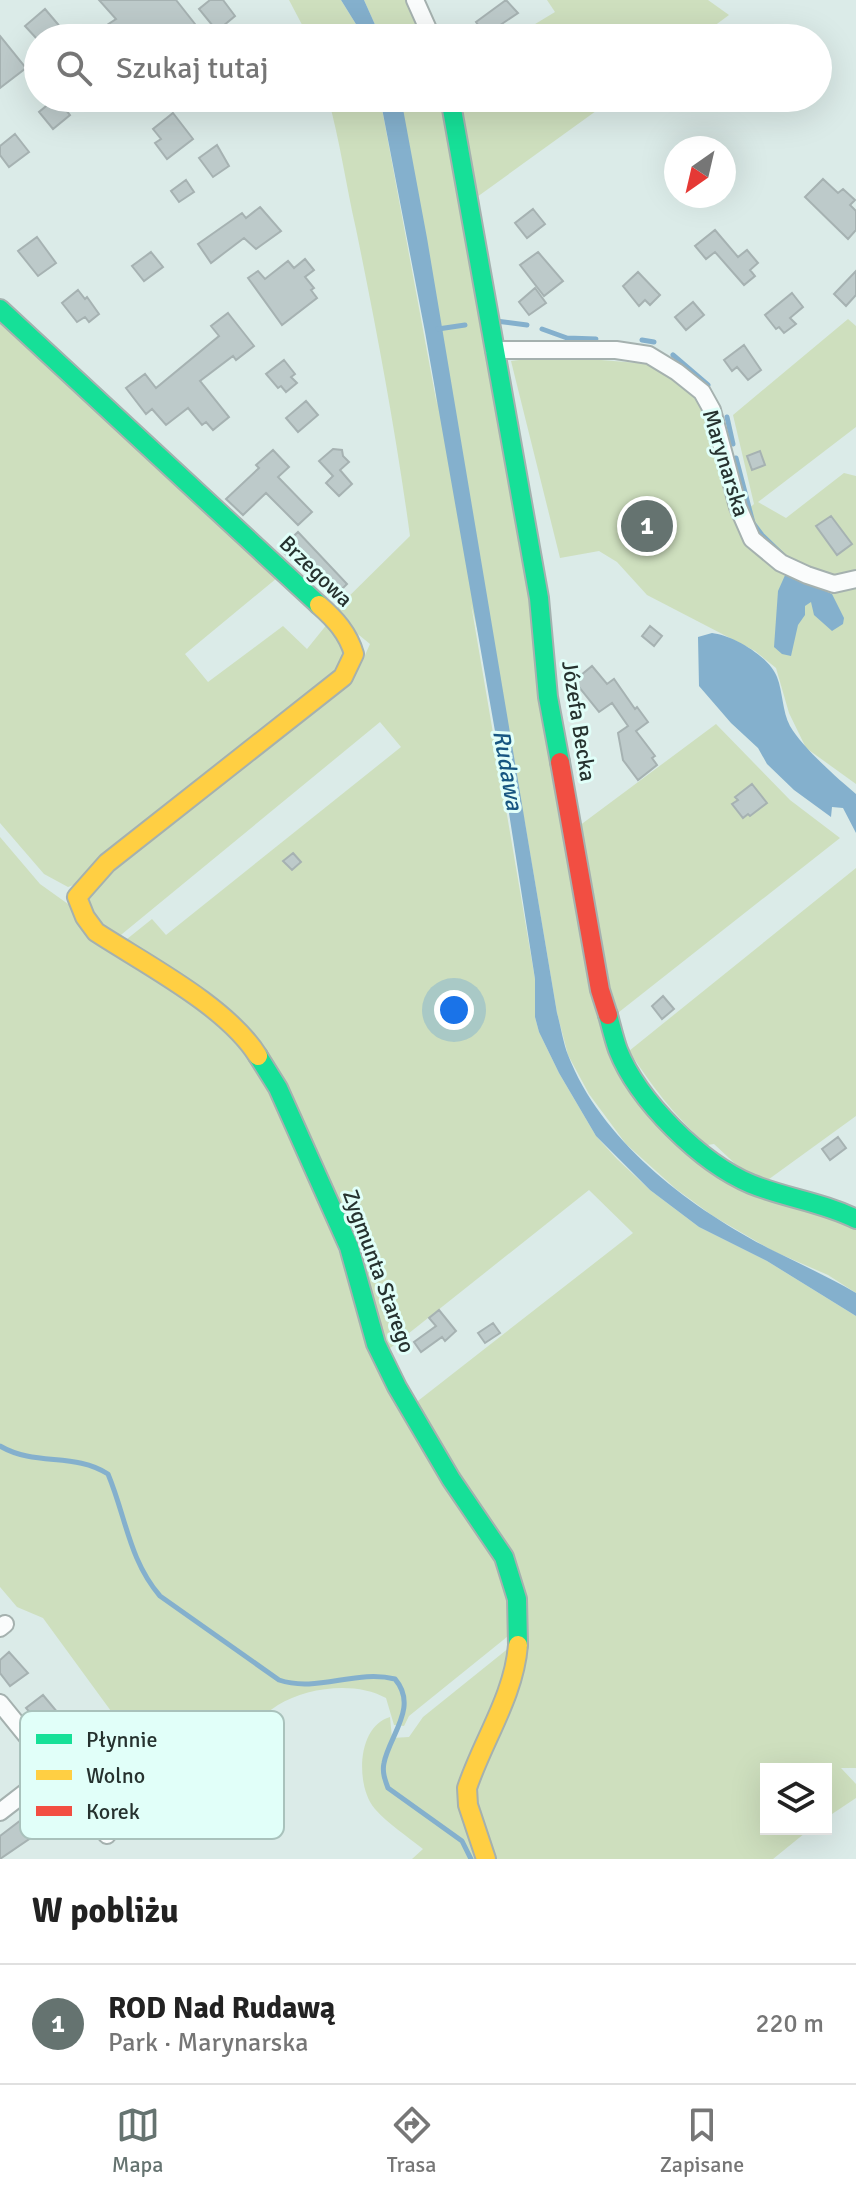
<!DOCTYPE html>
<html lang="pl">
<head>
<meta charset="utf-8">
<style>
  :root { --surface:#fff; --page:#f6f6f6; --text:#222; --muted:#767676; --line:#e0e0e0; --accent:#657370 }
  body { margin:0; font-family:Signika,sans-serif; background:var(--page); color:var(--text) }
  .controls { position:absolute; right:24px; bottom:24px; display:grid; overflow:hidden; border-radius:0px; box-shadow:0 8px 32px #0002 }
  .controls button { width:72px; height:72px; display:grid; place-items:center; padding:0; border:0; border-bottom:2px solid var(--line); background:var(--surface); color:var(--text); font:40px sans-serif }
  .compass { position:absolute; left:664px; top:136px; width:72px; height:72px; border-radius:50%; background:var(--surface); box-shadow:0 8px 32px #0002; rotate:214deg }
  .you { position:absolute; left:454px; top:1010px; width:28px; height:28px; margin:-20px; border:6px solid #fff; border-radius:50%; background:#1a73e8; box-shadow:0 0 0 12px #1a73e833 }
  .badge { display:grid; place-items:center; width:52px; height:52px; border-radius:50%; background:var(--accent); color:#fff; font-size:26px; font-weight:700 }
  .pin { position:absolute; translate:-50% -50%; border:4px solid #fff; box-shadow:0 2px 8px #0006 }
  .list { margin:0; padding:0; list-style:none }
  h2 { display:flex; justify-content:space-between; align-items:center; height:104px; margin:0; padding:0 32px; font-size:34px }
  h2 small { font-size:26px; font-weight:400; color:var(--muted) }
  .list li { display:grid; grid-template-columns:52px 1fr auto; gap:24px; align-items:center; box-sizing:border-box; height:120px; padding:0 32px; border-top:2px solid var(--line) }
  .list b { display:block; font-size:30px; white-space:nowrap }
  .list p { margin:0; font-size:26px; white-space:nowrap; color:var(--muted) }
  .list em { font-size:26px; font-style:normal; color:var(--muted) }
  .icon { flex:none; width:44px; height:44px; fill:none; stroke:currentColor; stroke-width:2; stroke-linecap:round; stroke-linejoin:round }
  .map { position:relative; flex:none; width:856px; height:1859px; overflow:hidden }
  .search { position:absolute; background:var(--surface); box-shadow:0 8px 32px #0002; left:24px; right:24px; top:24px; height:88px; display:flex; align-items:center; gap:20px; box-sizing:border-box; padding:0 28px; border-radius:44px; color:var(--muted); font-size:30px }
  .sheet { height:224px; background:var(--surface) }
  nav { display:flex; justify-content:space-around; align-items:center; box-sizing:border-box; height:112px; border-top:2px solid var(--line); background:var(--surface); font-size:22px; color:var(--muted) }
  nav a { display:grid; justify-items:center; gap:4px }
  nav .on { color:var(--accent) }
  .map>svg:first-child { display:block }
</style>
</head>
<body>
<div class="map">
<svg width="856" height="1859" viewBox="0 0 856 1859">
  <rect width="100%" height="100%" fill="#dbebe8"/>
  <path fill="#cedfbe" d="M289,0H341L359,29L361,38H309Z
    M364,0H411L427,38H381Z
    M547,0H708L729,15L698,38H512L555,12Z
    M328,98H380L437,405L401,98H445L600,1004L680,1141L856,1223V1293L828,1275L773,1251L713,1216L676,1189L626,1144L589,1094L568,1055L557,1013L525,823L471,604L535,979V1017L539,1032L559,1073L596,1136L617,1159L650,1190L699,1227L767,1261L856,1316V1768H841L856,1784V1798L826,1818V1769H766V1829H810L773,1859H491L473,1789L522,1598L414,1404L633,1233L589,1190L384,1353L280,1078L122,943L152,919L166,935L401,747L380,722L116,939L101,928L86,898L91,887L361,664L370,644L332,613L410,536C396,433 377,331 356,229C346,185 340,141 328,98Z
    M455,98H614L477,197Z
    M0,309L277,578L185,654L208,682L283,626L307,649L328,623L344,642V665L79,883L68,887L44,874L0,823Z
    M848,319L856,326V427L758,502L786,518L844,473L856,476V572L839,579C793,561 771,556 746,511L754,504L733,415Z
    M551,356L651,364L702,402L749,543L817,584L837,592L856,587V784L806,748L789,713L776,668L755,651L647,595L617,562L599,551L560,558L511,361Z
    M716,724L790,800L840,838L614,1016L579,826Z
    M0,837L40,884L68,904L232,1037L259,1068L291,1130L350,1280L500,1559L513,1632L409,1716L404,1726L394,1725L386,1698C356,1681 307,1687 278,1705C240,1730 202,1766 166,1795L121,1738L127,1733L43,1618L17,1607L0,1587Z
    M856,868V1116L765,1182L744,1172L714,1144L707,1145C672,1113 655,1090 629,1051Z
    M515,1643L512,1661L470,1765L483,1859H412L423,1849C407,1836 388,1824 375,1809C355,1786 357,1726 390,1717L392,1738L409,1737L423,1717Z"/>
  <path fill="#84b0cd" d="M341,0H364L381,38H361L359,29Z
    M380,98H401L427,238L557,1013C561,1027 563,1042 568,1055C602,1143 693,1210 774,1251C802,1265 829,1277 856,1293V1316L767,1261L699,1227L650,1190L596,1136L559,1073L539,1032L535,1017V979L506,794L425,332Z
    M786,573L832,594L844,618L843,624L832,631L814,615L811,602L805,606V615L798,625L791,656L782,654L774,647L778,591Z
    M712,633C732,635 769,656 777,677C783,692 782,711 790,726C802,747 837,778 856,794V833L843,808L832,807L831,817L794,790L767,764L758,748L731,723L699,686L698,637Z"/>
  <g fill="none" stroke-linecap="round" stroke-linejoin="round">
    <path stroke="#84b0cd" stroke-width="5" d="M496,321L527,325
      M438,329L465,325
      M542,329L567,338L596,339
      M642,340L654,342
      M673,355L708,385
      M727,417L733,444
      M736,458L753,523L762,535L788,560
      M0,1446C36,1467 74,1452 108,1474C126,1517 129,1560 160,1596L279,1680C317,1693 356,1669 395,1679C419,1707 389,1736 384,1763C382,1772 385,1780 388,1788L462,1841L471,1859"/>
  </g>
  <path fill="#bdcaca" stroke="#a6b2b2" stroke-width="2" d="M99,0H176L195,24L177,38H117L107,25L116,19Z
    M210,0H223L235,16L217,31L199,9Z
    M506,0L518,13L481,38L474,28L478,25L476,22Z
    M45,9L62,29L52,38H36L25,26Z
    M0,36L26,68L0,88Z
    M56,98L70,115L53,129L39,112Z
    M173,113L193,139L167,159L155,143L161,139L153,129Z
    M15,134L29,152L9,167L0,155V146Z
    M217,145L229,166L213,177L199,158Z
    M823,179L838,193L843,189L855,200L850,205L856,211V230L848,239L805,197Z
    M186,180L194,192L179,202L171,191Z
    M260,207L281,231L256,249L244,238L211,263L198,244L242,213L246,218Z
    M533,209L545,224L527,238L515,223Z
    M715,230L738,257L747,250L758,263L750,270L755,276L744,285L715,252L706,259L695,246Z
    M37,237L56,263L38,276L18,251Z
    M151,252L163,267L144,281L132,266Z
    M538,252L563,281L544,296L520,265Z
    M305,259L314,270L305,277L314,288L311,290L317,298L282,325L248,278L258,271L265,279L288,261L294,268Z
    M856,271V295L846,306L834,294Z
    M638,272L660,295L650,305L645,300L639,306L623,286Z
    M535,288L546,303L529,315L519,302Z
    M78,290L85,299L87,297L99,314L89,322L85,317L77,322L62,303Z
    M792,293L803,307L790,318L796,324L784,333L779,327L776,329L765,315Z
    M693,302L704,315L686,330L675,317Z
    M228,313L254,346L236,360L233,356L200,381L229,417L213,430L206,422L202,425L188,408L166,425L152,409L146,414L126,388L145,374L156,388L219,336L211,326Z
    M744,345L761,370L748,380L737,367L732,371L724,360Z
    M284,360L295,374L291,377L297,383L286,392L281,386L278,388L266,374Z
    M306,401L318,415L298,432L286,418Z
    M333,449L342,450L343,456L349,462L340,470L352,484L339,496L326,483L333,476L319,461Z
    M273,450L289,467L278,477L312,512L298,525L266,493L243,515L226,499L259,468L256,465Z
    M760,451L765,465L752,470L747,456Z
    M831,516L852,544L837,555L816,526Z
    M298,532L347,584L335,596L325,585L323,587L317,583L280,549Z
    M650,626L662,636L654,646L642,636Z
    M592,666L607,684L614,679L635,709L637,707L648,722L636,731L655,756L652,758L657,765L638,780L623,760L618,733L628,726L612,703L599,712L574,681Z
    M752,784L767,803L750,816L748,814L743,818L732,804L738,800L735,797Z
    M293,853L301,862L292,870L283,861Z
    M663,996L674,1009L662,1019L652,1006Z
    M838,1137L846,1148L830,1160L822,1149Z
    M439,1310L456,1331L445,1341L442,1337L421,1352L414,1342L436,1326L429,1318Z
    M493,1323L500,1333L485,1343L478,1333Z
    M9,1652L28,1673L10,1686L0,1673V1660Z
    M43,1695L117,1784L100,1798L26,1708Z
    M46,1801L60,1818L0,1859V1836Z"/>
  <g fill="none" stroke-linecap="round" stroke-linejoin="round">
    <g stroke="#a5b1af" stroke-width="20">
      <path id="street" d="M415,0L432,38
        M494,350H616L649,355L677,372L702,392L712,410L738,507L752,539L781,563L807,575L834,584L856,579
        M0,1628L5,1624
        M0,1703L107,1835
        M0,1812L53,1771"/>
    </g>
    <g stroke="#a5b1af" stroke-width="22">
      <path id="fast" d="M450,98L539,598L548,697L560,762
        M0,309L319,605
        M608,1015C611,1026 614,1039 618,1050C638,1101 701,1163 751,1184C785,1198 822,1202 856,1219
        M258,1056L278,1088L349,1247L376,1344L397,1387L451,1479L504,1557L517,1599L518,1645"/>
    </g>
    <g stroke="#a5b1af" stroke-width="22">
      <path id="slow" d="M258,1056C227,1006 145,964 96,932L85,917L77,897L107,863L343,677L354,654C348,633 335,619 319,605
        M486,1859L468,1805L467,1788C483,1740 514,1696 518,1645"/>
    </g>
    <g stroke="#a5b1af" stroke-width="22">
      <path id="jam" d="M560,762L600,990L608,1015"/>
    </g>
    <use href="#street" stroke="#fafcfc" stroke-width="16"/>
    <use href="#fast" stroke="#16e098" stroke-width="18"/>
    <use href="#slow" stroke="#ffcf43" stroke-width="18"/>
    <use href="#jam" stroke="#f24e42" stroke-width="18"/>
  </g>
  <g text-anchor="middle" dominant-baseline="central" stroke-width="6" stroke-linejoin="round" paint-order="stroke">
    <g font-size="22" fill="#26322f" stroke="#e1fff9">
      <text transform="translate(726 463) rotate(73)">Marynarska</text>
      <text transform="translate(316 571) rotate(44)">Brzegowa</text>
      <text transform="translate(579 721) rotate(81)">Józefa Becka</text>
      <text transform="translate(379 1271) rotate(70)">Zygmunta Starego</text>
    </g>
    <g font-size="24" font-style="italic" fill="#175681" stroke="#e1fff9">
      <text transform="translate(508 770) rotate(80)">Rudawa</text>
    </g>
  </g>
  <rect x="20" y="1711" width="264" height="128" rx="12" fill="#e1fff9" stroke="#a9c2bc" stroke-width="2"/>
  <rect x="36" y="1734" width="36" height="10" fill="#16e098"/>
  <rect x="36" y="1770" width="36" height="10" fill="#ffcf43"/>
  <rect x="36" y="1806" width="36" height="10" fill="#f24e42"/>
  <g font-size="22" fill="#26322f">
    <text x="86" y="1747">Płynnie</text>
    <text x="86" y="1783">Wolno</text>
    <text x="86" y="1819">Korek</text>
  </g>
</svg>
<div class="controls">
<button><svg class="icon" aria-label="layers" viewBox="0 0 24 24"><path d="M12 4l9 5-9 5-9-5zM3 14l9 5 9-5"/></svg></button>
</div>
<svg class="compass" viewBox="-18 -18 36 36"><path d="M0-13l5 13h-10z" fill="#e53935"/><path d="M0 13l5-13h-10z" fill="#767676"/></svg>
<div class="you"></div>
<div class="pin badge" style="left:647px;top:526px">1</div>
<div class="search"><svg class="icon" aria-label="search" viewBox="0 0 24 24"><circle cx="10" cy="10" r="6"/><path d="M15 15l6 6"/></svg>Szukaj tutaj</div>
</div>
<section class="sheet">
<h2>W pobliżu<small></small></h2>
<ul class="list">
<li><span class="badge">1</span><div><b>ROD Nad Rudawą</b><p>Park · Marynarska</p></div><em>220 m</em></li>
</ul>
</section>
<nav>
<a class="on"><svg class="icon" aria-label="map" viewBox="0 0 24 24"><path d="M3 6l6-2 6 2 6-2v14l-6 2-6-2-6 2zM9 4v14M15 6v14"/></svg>Mapa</a>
<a><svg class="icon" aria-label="directions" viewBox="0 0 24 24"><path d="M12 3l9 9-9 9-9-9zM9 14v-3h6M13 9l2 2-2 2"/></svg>Trasa</a>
<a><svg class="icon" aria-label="saved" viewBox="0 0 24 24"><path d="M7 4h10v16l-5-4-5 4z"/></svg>Zapisane</a>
</nav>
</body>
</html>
